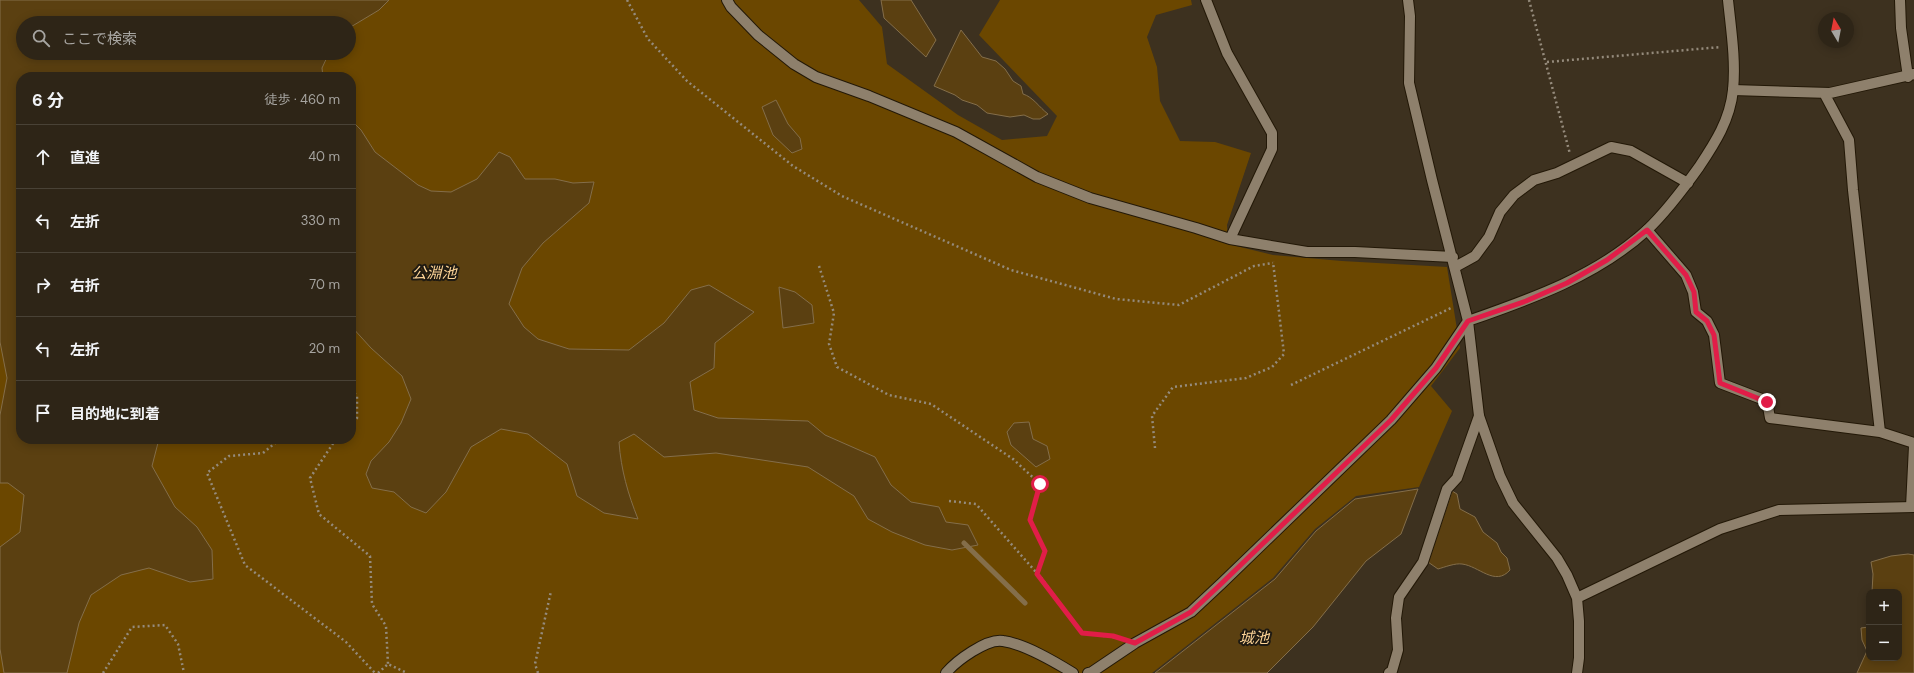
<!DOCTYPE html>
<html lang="ja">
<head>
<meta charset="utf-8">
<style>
  :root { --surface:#2e2517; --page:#3a3124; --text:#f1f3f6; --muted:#a7a5a1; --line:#494236 }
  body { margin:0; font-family:"DM Sans","Noto Sans JP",sans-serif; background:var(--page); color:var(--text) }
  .controls { position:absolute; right:12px; bottom:12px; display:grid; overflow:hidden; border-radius:8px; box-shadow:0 2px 10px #0003 }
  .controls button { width:36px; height:36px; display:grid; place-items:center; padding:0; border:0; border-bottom:1px solid var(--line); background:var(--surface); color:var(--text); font:20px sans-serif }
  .compass { position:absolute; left:1818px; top:12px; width:36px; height:36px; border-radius:50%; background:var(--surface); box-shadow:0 2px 10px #0003; rotate:350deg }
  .stop { position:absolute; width:12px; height:12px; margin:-9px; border:3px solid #e11d48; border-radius:50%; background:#fff }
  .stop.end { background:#e11d48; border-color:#fff; box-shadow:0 1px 4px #0008 }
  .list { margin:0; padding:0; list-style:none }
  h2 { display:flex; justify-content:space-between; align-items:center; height:52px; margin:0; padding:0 16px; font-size:17px }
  h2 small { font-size:13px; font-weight:400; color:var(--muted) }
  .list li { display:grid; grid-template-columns:26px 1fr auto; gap:12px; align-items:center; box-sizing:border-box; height:64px; padding:0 16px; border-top:1px solid var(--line) }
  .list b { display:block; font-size:15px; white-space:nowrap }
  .list em { font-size:13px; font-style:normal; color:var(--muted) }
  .icon { flex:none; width:22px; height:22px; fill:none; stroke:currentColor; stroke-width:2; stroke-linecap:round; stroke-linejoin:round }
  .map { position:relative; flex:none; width:1914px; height:673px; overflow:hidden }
  .search { position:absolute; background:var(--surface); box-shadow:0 2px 10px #0003; left:16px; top:16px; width:340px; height:44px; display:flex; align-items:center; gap:10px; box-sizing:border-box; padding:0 14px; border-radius:22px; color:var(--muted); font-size:15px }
  .panel { position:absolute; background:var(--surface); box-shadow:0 2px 10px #0003; left:16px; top:72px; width:340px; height:372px; border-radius:16px }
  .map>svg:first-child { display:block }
</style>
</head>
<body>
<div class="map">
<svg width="1914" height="673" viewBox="0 0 1914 673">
  <rect width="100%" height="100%" fill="#3d311f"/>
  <path fill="#6b4700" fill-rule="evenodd" d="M0,0H859L882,27L887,64L958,115L1002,140L1047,136L1057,116L979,35L1000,0H1191L1192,5L1156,15L1147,37L1157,67L1160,101L1180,141L1215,142L1251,153L1227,225L1228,244L1273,255L1342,261L1447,267L1460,348L1431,386L1452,411L1419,487L1356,496L1315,529L1273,578L1152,673H0ZM23,23H349V53H23ZM21,77H351V439H21Z"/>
  <path fill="#5b4011" stroke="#846e4a" d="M0,0H389L379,10L349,28V23H23V53H329L322,68L323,77H21V439H159L152,466L175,507L197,527L212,550L213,579L190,582L149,568L121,575L91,595L79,623L67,673H4L0,649V547L20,532L24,495L8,483H0V415L7,378L0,342Z
    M881,0H911L936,40L926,57L884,18Z
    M961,30L982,57L996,61L1005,69L1013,81L1021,86L1023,94C1033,97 1039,107 1048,114L1040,119H1033L1024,115L1010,117L987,113L977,105L962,100L955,95L934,86Z
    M776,100L788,124L800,138L802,149L792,153L773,135L762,107Z
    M351,120L361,130L375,152L418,185L431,191L451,192L477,179L499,152L510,157L525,179H555L573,183L594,182L589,203L543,243L522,268L509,304L524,327L538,339L569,349L629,350L664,323L691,290L709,285L754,312L715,343L714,368L690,382L694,410L718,418L808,421L825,435L875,457L891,485L911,502L939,507L946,522L968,525L978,545L952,550L925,545L892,532L868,519L854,496L808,467L716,453L664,457L634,434L619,442C621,470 628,494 638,519L604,513L577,496L567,464L528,434L501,429L471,447L446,492L426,513L411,507L394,492L372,488L366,474L371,461L389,442L401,423L411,399L402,376L371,348L351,326Z
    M779,287L795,292L812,305L814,323L783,328Z
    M1029,422L1033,439L1047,446L1050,459L1036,467L1011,445L1007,432L1014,423Z
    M1418,489L1401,534L1366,561L1313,627L1267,673H1155L1275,579L1316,531L1355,499Z
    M1452,491L1457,494L1460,509L1475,517L1483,532L1497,543L1501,552L1507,558L1510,570C1495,587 1479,566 1462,564C1455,563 1445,567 1438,569L1428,562Z
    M1908,554L1914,555V673H1857L1867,651L1862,640L1861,628L1869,627V658H1899V592H1872L1873,574L1871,562L1891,556Z"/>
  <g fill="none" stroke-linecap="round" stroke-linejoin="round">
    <path stroke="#846e4a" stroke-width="5" d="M964,543L1025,603"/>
    <g stroke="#231807" stroke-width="12">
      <path id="minor" d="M727,0L731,7L758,35L794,64L816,77L869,96L956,132L1037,177L1090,198L1196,228L1230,239L1307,252H1355L1453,257
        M1206,0L1227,53L1272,133V149L1230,239
        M1900,0L1901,28L1908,77
        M1733,90L1830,93L1914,74
        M1824,93L1849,140L1853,190L1880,432L1914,443
        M1647,230L1686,275L1693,292L1696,312L1707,321L1714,335L1720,383L1767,401L1770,418L1880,432
        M1455,267L1475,256L1489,237L1500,212L1514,195L1534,180L1557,173L1611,147L1631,151L1688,183
        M1911,507L1914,446
        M946,673C956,661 987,638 1003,641C1025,644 1055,662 1073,673
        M1088,673L1092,672L1135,643L1191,612L1222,583L1391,420L1436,368L1468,321L1432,180L1409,83L1410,16L1408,0
        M1389,673L1392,671L1398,650L1396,618L1399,597L1423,562L1447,489L1457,478L1479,416"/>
    </g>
    <g stroke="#231807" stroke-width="12">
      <path id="tertiary" d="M1577,598L1720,529L1779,510L1914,507
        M1577,673L1579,658V621L1577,598L1567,575L1557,558L1513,503L1500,476L1479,416L1468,321C1531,299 1597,276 1647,230C1666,212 1684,188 1699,167C1715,143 1730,120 1733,90C1736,61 1731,29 1728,0"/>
    </g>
    <path stroke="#958b7c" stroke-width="2.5" stroke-dasharray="2 3" stroke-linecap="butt" d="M627,0L648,39L687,81L793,166L842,196L1011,270L1116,299L1179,305L1254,266L1273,263
      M1529,0L1570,154
      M1547,62L1721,47
      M819,266L834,313L829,344L837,367L889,395L931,404L1013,459L1040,484L1030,520L1045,551L1037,574
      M1291,385L1451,308
      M351,389L357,396V418L351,424
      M280,439L263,453L229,456L207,473L245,565L346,642L375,673
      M336,439L310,478L319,514L370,556L372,604L386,626L388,664
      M1155,448L1152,416L1173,387L1246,378L1272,367L1284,354L1273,262
      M949,501L976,504L1042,579L1082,633L1119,638
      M103,673L132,627L165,625L178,644L184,673
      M378,673L388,664L407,673
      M538,673L535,664L551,591"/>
    <use href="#minor" stroke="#8e806c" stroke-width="10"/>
    <use href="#tertiary" stroke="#8e806c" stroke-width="10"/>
  </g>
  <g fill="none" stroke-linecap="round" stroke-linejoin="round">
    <path stroke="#e11d48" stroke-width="5" d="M1040,484L1030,520L1045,551L1037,574L1082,633L1113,636L1135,643L1191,612L1222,583L1391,420L1436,368L1468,321L1526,301L1567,283L1607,260L1647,230L1686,275L1694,292L1696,312L1707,321L1714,335L1720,383L1767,402"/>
  </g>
  <g text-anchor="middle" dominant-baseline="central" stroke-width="4" stroke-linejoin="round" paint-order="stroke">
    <g font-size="15" font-style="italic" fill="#fcd396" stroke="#1f1a12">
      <text x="434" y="273">公淵池</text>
      <text x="1254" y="638">城池</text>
    </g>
  </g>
</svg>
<div class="controls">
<button>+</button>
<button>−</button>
</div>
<svg class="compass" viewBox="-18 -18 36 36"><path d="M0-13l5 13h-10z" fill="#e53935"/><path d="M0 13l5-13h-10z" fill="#a7a5a1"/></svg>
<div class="stop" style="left:1040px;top:484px"></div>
<div class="stop end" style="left:1767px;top:402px"></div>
<div class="search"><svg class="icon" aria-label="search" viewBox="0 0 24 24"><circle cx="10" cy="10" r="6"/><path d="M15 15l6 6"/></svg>ここで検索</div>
<section class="panel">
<h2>6 分<small>徒歩 · 460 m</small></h2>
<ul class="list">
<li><svg class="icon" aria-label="ahead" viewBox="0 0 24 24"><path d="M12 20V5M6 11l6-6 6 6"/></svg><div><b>直進</b></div><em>40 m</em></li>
<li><svg class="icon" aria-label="left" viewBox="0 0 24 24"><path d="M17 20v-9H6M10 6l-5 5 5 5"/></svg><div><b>左折</b></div><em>330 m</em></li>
<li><svg class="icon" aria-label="right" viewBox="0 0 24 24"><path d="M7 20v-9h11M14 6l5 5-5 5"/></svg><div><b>右折</b></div><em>70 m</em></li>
<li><svg class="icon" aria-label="left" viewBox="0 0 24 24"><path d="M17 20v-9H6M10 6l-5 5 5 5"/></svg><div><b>左折</b></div><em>20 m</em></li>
<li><svg class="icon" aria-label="arrive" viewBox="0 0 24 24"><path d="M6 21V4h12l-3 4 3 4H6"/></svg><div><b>目的地に到着</b></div></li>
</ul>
</section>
</div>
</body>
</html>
